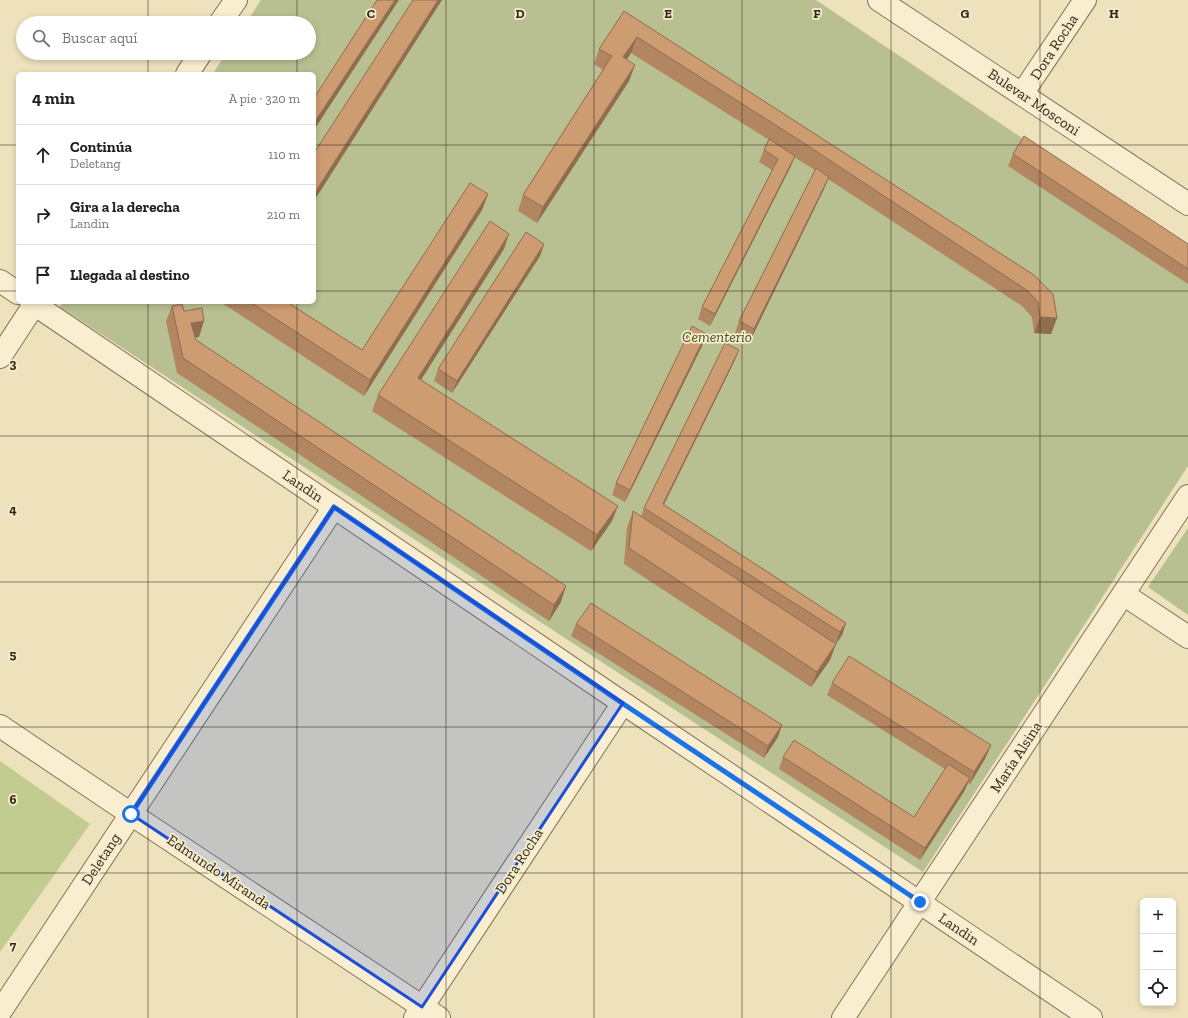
<!DOCTYPE html>
<html lang="es">
<head>
<meta charset="utf-8">
<style>
  :root { --surface:#fff; --page:#f6f6f6; --text:#202124; --muted:#757577; --line:#e0e0e0 }
  body { margin:0; font-family:"Zilla Slab",serif; background:var(--page); color:var(--text) }
  .controls { position:absolute; right:12px; bottom:12px; display:grid; overflow:hidden; border-radius:6px; box-shadow:0 2px 6px #0003 }
  .controls button { width:36px; height:36px; display:grid; place-items:center; padding:0; border:0; border-bottom:1px solid var(--line); background:var(--surface); color:var(--text); font:20px sans-serif }
  .stop { position:absolute; width:12px; height:12px; margin:-9px; border:3px solid #1a73e8; border-radius:50%; background:#fff }
  .stop.end { background:#1a73e8; border-color:#fff; box-shadow:0 1px 4px #0008 }
  .list { margin:0; padding:0; list-style:none }
  h2 { display:flex; justify-content:space-between; align-items:center; height:52px; margin:0; padding:0 16px; font-size:17px }
  h2 small { font-size:13px; font-weight:400; color:var(--muted) }
  .list li { display:grid; grid-template-columns:26px 1fr auto; gap:12px; align-items:center; box-sizing:border-box; height:60px; padding:0 16px; border-top:1px solid var(--line) }
  .list b { display:block; font-size:15px; white-space:nowrap }
  .list p { margin:0; font-size:13px; white-space:nowrap; color:var(--muted) }
  .list em { font-size:13px; font-style:normal; color:var(--muted) }
  .icon { flex:none; width:22px; height:22px; fill:none; stroke:currentColor; stroke-width:2; stroke-linecap:round; stroke-linejoin:round }
  .map { position:relative; flex:none; width:1188px; height:1018px; overflow:hidden }
  .search { position:absolute; background:var(--surface); box-shadow:0 2px 6px #0003; left:16px; top:16px; width:300px; height:44px; display:flex; align-items:center; gap:10px; box-sizing:border-box; padding:0 14px; border-radius:22px; color:var(--muted); font-size:15px }
  .panel { position:absolute; background:var(--surface); box-shadow:0 2px 6px #0003; left:16px; top:72px; width:300px; height:232px; border-radius:6px }
  .map>svg:first-child { display:block }
</style>
</head>
<body>
<div class="map">
<svg width="1188" height="1018" viewBox="0 0 1188 1018">
  <rect width="100%" height="100%" fill="#eee2bd"/>
  <path fill="#c2cc91" d="M0,761L90,824L0,952Z"/>
  <path fill="#b8c091" d="M261,0H816L1188,249V466L923,872L545,625L60,307L63,302H314V74H213L226,53H309V23H246Z
    M1188,528V615L1148,587Z"/>
  <g fill="none" stroke-linecap="round" stroke-linejoin="round">
    <g stroke="#867256" stroke-width="24">
      <path id="minor" d="M879,0L1188,204
        M220,23L236,0
        M187,74L201,53
        M1022,94L1085,0
        M0,281L18,293
        M31,302L623,703L1091,1018
        M0,357L36,302
        M1123,594L1188,637
        M0,726L131,814L439,1018
        M0,1012L334,507
        M415,1018L623,703
        M843,1018L1188,496"/>
    </g>
    <use href="#minor" stroke="#f9efd0" stroke-width="22"/>
  </g>
  <path fill="#b18661" d="M624,11L1034,275L1057,318L1051,334L1034,333L1032,317L1022,306L828,179L824,189L750,341L735,333L739,321L815,170L794,157L790,168L710,326L698,319L702,307L772,170L759,162L764,150L769,140L631,53L627,59L629,81L537,223L518,211L523,195L603,70L594,64L599,49Z
    M1013,154L1188,244V284L1008,166Z
    M488,194L482,210L364,396L222,303V302H287L362,350Z
    M544,244L540,256L452,393L434,381L438,369Z
    M504,249L421,380L612,521L591,551L372,411L378,395Z
    M172,306L184,311L199,337H195L196,340L561,602L549,621L177,373L166,321Z
    M702,346L625,502L612,495L616,483Z
    M739,350L734,362L664,505L846,623L842,635L836,644L830,660L811,687L624,564L627,527L633,511L641,516L644,508Z
    M576,624L778,737L764,758L571,636Z
    M832,683L986,757L970,784L968,783L965,790L920,860L779,769L783,757L914,817L945,769L827,695Z"/>
  <path fill="#906d4f" d="M395,0H399L314,130V123Z
    M438,0H442L314,201V194Z
    M637,37L631,53L618,73L623,57Z
    M635,65L629,81L537,223L543,207Z
    M795,156L790,168L710,326L715,314Z
    M829,177L824,189L750,341L754,329Z
    M488,194L482,210L364,396L370,380Z
    M509,234L504,249L412,394L418,378Z
    M544,244L540,256L452,393L457,381Z
    M1040,317L1057,318L1051,334L1034,333Z
    M204,321L199,337L186,339L191,323Z
    M706,334L702,346L625,502L630,490Z
    M739,350L734,362L658,516L663,504Z
    M618,506L612,521L591,551L597,535Z
    M566,586L561,602L549,621L554,605Z
    M846,623L842,635L836,644L840,632Z
    M836,644L830,660L811,687L817,672Z
    M782,725L778,737L764,758L768,746Z
    M991,745L986,757L970,784L974,772Z
    M970,778L965,790L920,860L925,848Z"/>
  <path fill="#ce9c71" stroke="#906d4f" d="M377,0H395L314,123V98Z
    M413,0H438L314,194V153Z
    M624,11L1034,275L1053,294L1057,318L1040,317L1038,302L1028,291L796,138L637,37L623,57L635,65L543,207L523,195L612,56L599,49Z
    M1024,136L1188,244V269L1013,154Z
    M769,139L795,156L715,314L702,307L778,159L764,150Z
    M816,168L829,177L754,329L739,321Z
    M470,183L488,194L370,380L250,302H287L362,350Z
    M490,221L509,234L418,378L618,506L597,535L378,395Z
    M526,232L544,244L457,381L438,369Z
    M182,304L184,311L202,308L204,321L191,323L196,340L566,586L554,605L183,358L172,306Z
    M692,326L706,334L630,490L616,483Z
    M725,343L739,350L663,504L846,623L840,632L644,508Z
    M633,511L836,644L817,672L629,548Z
    M591,603L782,725L768,746L576,624Z
    M849,656L991,745L974,772L832,683Z
    M794,740L914,817L948,764L970,778L925,848L783,757Z"/>
  <g fill="none" stroke-linecap="round" stroke-linejoin="round">
    <path stroke="#1a73e8" stroke-width="5" d="M131,814L334,507L622,703L920,902"/>
  </g>
  <path fill="#1d4ed8" fill-opacity="0.2" stroke="#1d4ed8" stroke-width="3" stroke-linejoin="round" d="M334,507L623,703L422,1007L131,814Z"/>
  <path fill="none" stroke="#35291b" stroke-width="1" stroke-opacity="0.55" d="M148,0V23M297,0V23M446,0V1018M594,0V1018M742,0V1018M891,0V1018M1040,0V1018M148,53V74M297,53V74M0,145H18M314,145H1188M0,291H18M314,291H1188M148,302V1018M297,302V1018M0,436H1188M0,582H1188M0,727H1188M0,873H1188"/>
  <g text-anchor="middle" dominant-baseline="central" stroke-width="3.5" stroke-linejoin="round" paint-order="stroke">
    <g font-size="15" fill="#35291b" stroke="#f6eccc">
      <text transform="translate(1054 47) rotate(-57)">Dora Rocha</text>
      <text transform="translate(1034 102) rotate(34)">Bulevar Mosconi</text>
      <text transform="translate(303 486) rotate(34)">Landin</text>
      <text transform="translate(1016 757) rotate(-57)">María Alsina</text>
      <text transform="translate(101 859) rotate(-57)">Deletang</text>
      <text transform="translate(519 861) rotate(-57)">Dora Rocha</text>
      <text transform="translate(219 872) rotate(34)">Edmundo Miranda</text>
      <text transform="translate(959 929) rotate(34)">Landin</text>
    </g>
    <g font-size="15" font-style="italic" fill="#435221" stroke="#f6eccc">
      <text x="717" y="337">Cementerio</text>
    </g>
  </g>
  <g font-size="13" text-anchor="middle" font-weight="bold" fill="#35291b" stroke="#f6eccc" stroke-width="3.5" stroke-linejoin="round" paint-order="stroke">
    <text x="371" y="18">C</text>
    <text x="520" y="18">D</text>
    <text x="668" y="18">E</text>
    <text x="817" y="18">F</text>
    <text x="965" y="18">G</text>
    <text x="1114" y="18">H</text>
    <text x="13" y="368">3</text>
    <text x="13" y="514">4</text>
    <text x="13" y="659">5</text>
    <text x="13" y="804">6</text>
    <text x="13" y="950">7</text>
  </g>
</svg>
<div class="controls">
<button>+</button>
<button>−</button>
<button><svg class="icon" aria-label="locate" viewBox="0 0 24 24"><circle cx="12" cy="12" r="6"/><path d="M12 2v4M12 18v4M2 12h4M18 12h4"/></svg></button>
</div>
<div class="stop" style="left:131px;top:814px"></div>
<div class="stop end" style="left:920px;top:902px"></div>
<div class="search"><svg class="icon" aria-label="search" viewBox="0 0 24 24"><circle cx="10" cy="10" r="6"/><path d="M15 15l6 6"/></svg>Buscar aquí</div>
<section class="panel">
<h2>4 min<small>A pie · 320 m</small></h2>
<ul class="list">
<li><svg class="icon" aria-label="ahead" viewBox="0 0 24 24"><path d="M12 20V5M6 11l6-6 6 6"/></svg><div><b>Continúa</b><p>Deletang</p></div><em>110 m</em></li>
<li><svg class="icon" aria-label="right" viewBox="0 0 24 24"><path d="M7 20v-9h11M14 6l5 5-5 5"/></svg><div><b>Gira a la derecha</b><p>Landin</p></div><em>210 m</em></li>
<li><svg class="icon" aria-label="arrive" viewBox="0 0 24 24"><path d="M6 21V4h12l-3 4 3 4H6"/></svg><div><b>Llegada al destino</b></div></li>
</ul>
</section>
</div>
</body>
</html>
